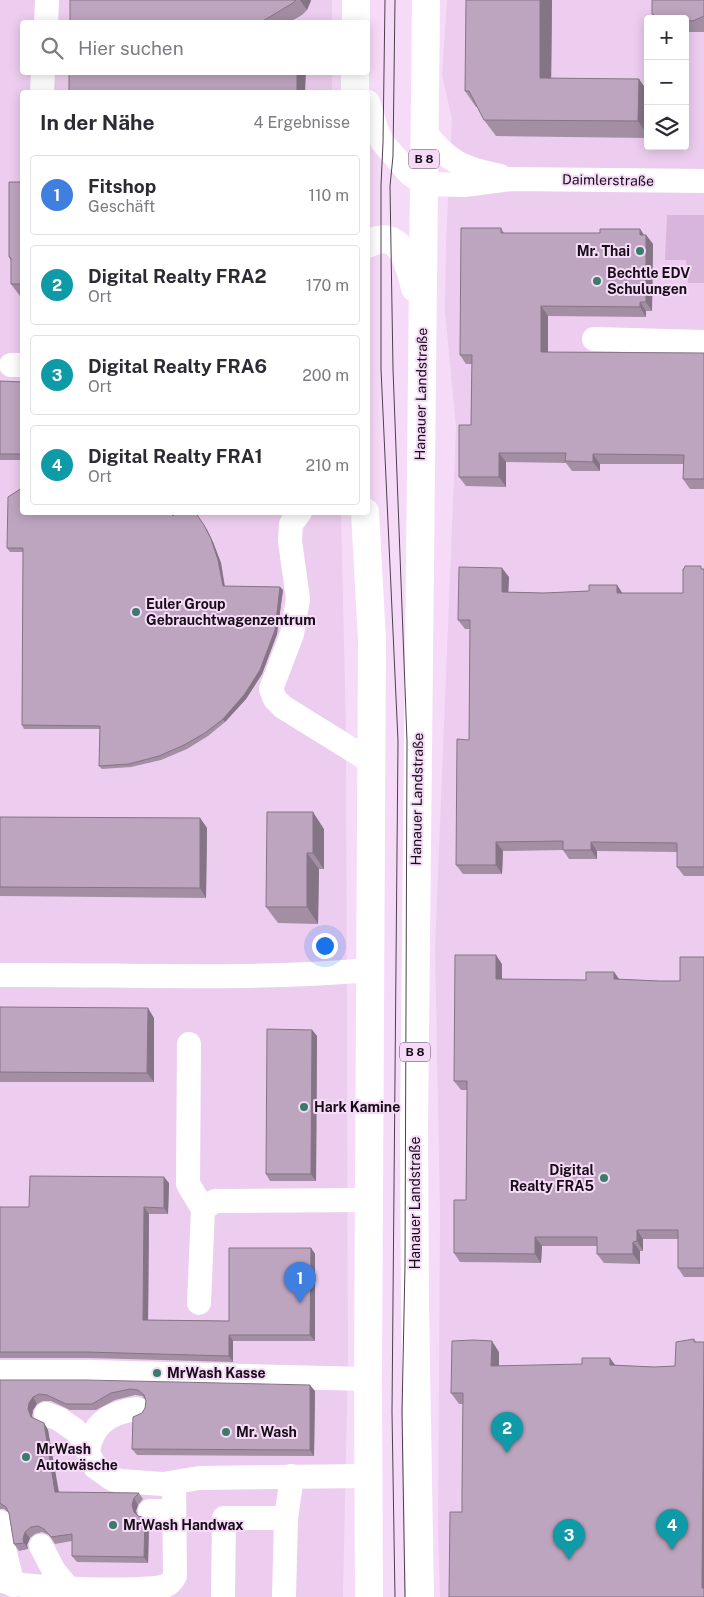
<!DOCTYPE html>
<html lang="de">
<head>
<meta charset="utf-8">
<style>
  :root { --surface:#fff; --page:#f7f7f7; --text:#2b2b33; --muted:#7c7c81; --line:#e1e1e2; --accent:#d93025 }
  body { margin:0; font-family:"Public Sans",sans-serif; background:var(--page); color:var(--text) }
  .controls { position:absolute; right:15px; top:15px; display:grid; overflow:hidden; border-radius:5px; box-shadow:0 2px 12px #0003 }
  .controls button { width:45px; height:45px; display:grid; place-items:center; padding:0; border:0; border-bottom:1px solid var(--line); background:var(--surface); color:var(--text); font:25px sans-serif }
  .you { position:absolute; left:324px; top:945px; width:18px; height:18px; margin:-12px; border:4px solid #fff; border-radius:50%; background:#1a73e8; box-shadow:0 0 0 8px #1a73e833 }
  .badge { display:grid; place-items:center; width:32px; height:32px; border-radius:50%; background:var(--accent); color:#fff; font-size:16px; font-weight:700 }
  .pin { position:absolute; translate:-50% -41px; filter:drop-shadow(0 1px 2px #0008) }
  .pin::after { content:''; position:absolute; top:26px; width:18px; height:15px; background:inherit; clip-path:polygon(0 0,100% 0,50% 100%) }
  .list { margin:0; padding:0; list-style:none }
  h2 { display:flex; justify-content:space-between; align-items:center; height:65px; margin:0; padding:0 20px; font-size:21px }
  h2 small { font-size:16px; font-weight:400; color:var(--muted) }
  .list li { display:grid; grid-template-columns:32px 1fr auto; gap:15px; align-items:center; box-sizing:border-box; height:80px; margin:0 10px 10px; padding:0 10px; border:1px solid var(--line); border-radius:5px }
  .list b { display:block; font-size:19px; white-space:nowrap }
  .list p { margin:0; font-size:16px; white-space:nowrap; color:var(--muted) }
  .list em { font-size:16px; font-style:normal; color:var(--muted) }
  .icon { flex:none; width:28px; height:28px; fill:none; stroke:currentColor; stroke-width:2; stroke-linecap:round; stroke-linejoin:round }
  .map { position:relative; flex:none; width:704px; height:1597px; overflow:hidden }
  .search { position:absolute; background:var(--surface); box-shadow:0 2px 12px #0003; left:20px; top:20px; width:350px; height:55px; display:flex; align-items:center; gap:12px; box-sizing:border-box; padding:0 18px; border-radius:5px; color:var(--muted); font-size:19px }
  .panel { position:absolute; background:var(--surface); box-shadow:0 2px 12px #0003; left:20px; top:90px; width:350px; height:425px; border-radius:5px }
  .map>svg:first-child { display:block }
</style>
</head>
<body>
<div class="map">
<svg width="704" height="1597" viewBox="0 0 704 1597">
  <rect width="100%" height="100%" fill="#f6dbf8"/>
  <path fill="#edcdef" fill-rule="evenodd" d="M0,0H332V22H22V72L332,73V92H22V512L341,513L346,729L348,1357L343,1597H0Z
    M447,0H704V1597H440L438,1533L440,1212L435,947L456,427L445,311L446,240L452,119L442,75ZM648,19H685V146H648Z"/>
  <path fill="#d8b5da" d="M667,215H704V283H688L686,260H665Z"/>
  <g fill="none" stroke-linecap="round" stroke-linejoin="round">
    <path stroke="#fff" stroke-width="24" d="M46,22L47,0
      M42,92L43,72
      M368,102L377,131L383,143L409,173L424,184L464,185L511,179L704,181
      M424,131C448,162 462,168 500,176
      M594,339L704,342
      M11,365H22
      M300,512L291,524L290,541L298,599L292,634L271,689L275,699L283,707L370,761
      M0,975C123,974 247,981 369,970
      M189,1044L188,1184L203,1209
      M199,1303L203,1209L215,1201L369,1200
      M0,1372H90L368,1379
      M46,1414L59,1419L75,1430L81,1437L95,1467L112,1479L120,1481L163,1484L199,1478L368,1476
      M88,1450C93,1423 111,1412 137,1409
      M150,1511H174
      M0,1522L5,1553L13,1585
      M41,1546L54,1571L68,1588
      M0,1580C17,1589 146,1593 165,1586C170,1584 173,1580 175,1576L174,1483
      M223,1597L224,1518H286
      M284,1597L286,1518L290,1491L291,1476"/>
    <path stroke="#fff" stroke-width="28" d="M356,22V0
      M355,92V72
      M368,244C401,226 409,264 415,288
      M365,512L372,640L368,1379L369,1597
      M420,1597L415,1304L414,1128L426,0"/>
    <path stroke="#4d404e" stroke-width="1" d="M385,0L383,143L381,185V369L398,741L392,1412L395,1597
      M395,0L393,156L390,186L393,369L407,741L405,1265L402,1412L405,1597"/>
  </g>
  <path fill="#a38ea4" d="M70,0H311V1L307,10L302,15L290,22H70Z
    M552,0L551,78L648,92V138L496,136L484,120L478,107H476L465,91Z
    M704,0V32H685V19H655L652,14Z
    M22,182V296H20L11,284V261L9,257Z
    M501,228L504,233H600L640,229L644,235H646L653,244L652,311H646V317L548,316V352L704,353V489H690L683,479L684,464H600V471H572L566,463L506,462V487L466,486L459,477L471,425L472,364H466L460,355Z
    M0,381L22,382V460H0Z
    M173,516L207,529L213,542L221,563L225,586L280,587L283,590L277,634L262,674L246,699L225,722L208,736L187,749L161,760L131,767L102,769L99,766L100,729H24L22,725L23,552H10L7,548Z
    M704,569V876H684L677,867V852L597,851V859H569L563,850L503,851L502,874H463L456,865L469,740L470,629H465L458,620L509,577L508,592L544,593L589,591L617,585L622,593H683Z
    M0,817L200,818L207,828L206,898L0,896Z
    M324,829V869H319L318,924L278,923L266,907Z
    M704,957V1277H684L678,1268V1239H643V1251H640V1264L604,1263L597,1254V1246H542L541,1263L460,1262L454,1253L466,1200L467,1090H461L454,1081L502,964V979L586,980L614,972L619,979L659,981H680Z
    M0,1007L154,1018V1082H0Z
    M312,1030L317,1036L316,1181H270L266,1174Z
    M169,1183L168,1214H149L148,1320L229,1321L311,1248L315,1254V1341H233V1362L90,1358H0V1207H29Z
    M694,1339L696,1342H704V1597L462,1512L463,1404H459L451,1393L499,1352V1366L615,1365L654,1367L675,1366Z
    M0,1380L315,1391L314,1456L137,1455L132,1449L142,1413L145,1408L146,1401L145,1399L142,1396L135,1395L115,1400L96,1410H70L51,1401H43L37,1404L33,1410L32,1416L33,1418L44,1423L48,1430L58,1492L139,1493L143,1499L138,1505L136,1511L138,1516L145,1518L149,1525L148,1563L77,1562L72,1556V1541L55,1544L49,1535L42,1532L35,1534L30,1538L27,1545L28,1549L19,1551L14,1544L9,1513L4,1509H0Z"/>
  <path fill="#857486" d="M300,0H311L307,10Z
    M540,0H552L551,94L540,78Z
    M297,72H306L305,92H297Z
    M639,79L648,92V135L638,121Z
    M640,229L646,238V235L653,244L652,311L646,302L640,235Z
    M640,302L646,311V317L640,307Z
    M541,306L548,316V361L541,352Z
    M499,453L506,462V487L499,477Z
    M593,454L600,464V471L593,462Z
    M204,525L213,542L221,563L225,590L223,586Z
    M502,568L509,577L508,601L502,592Z
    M617,585L623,594L617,593Z
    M280,587L283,590L277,634L262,674L246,699L225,722L223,719Z
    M313,812L324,829V869L313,853Z
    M200,818L207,828L206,898L200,888Z
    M496,842L503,851L502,874L496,865Z
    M591,842L597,851V859L591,850Z
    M307,853L319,869L318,924L307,907Z
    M496,955L502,964V989L496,979Z
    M614,972L621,982L614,979Z
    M148,1008L154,1018V1082L147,1073Z
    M312,1030L317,1036L316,1181L311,1174Z
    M164,1177L169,1183L168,1214L164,1208Z
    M144,1207L149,1214L148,1326L143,1320Z
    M637,1230L643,1239V1251L637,1241Z
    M535,1237L542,1246L541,1263L535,1254Z
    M633,1242L640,1251V1264L633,1254Z
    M311,1248L315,1254V1341L310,1335Z
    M229,1335L233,1341V1362L229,1356Z
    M492,1341L499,1352V1377L491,1366Z
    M610,1358L618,1369L610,1365Z
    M310,1385L315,1391L314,1456L310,1450Z
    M703,1395L704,1396V1590L702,1588Z
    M33,1397L37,1404L33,1410L32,1416L36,1423L31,1417L28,1409L29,1403Z
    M44,1423L48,1430L60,1498L55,1492Z
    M134,1498L138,1505L136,1511L138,1518L134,1512L132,1505Z
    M145,1518L149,1525L148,1563L144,1557Z
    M25,1532L30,1538L27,1545L28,1549L24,1543L23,1539Z"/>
  <path fill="#bea5bf" stroke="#857486" d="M70,0H296L293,3L261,22H70Z
    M466,0H540V78L639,79L638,121L484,120L469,91H465Z
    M652,0H704V16L693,21L685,20V19H661L652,14Z
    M69,72H297V92H69Z
    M9,182H22V284H11V258L9,257Z
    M461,228H501V233H600V229H640V235H646V302H640V307L541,306V352L704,353V479H683L684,455L593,454V462L565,461L566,453H499V477H459V425H471L472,355H460Z
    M0,381L22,382V454H0Z
    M22,488V512H169L173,516L177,512H195L204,525L211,539L218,560L223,586L280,587L275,630L260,670L244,695L223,719L205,733L184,745L159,756L129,764L99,766L100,726L22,725L23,548H7L8,497Z
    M685,566H701V569H704V867H677V843L591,842V850H563V841L496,842V865H456L457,739L469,740L470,620H458L459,567L502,568V592L544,593L589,591V585H617V593H683V569H684Z
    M267,812H313V853H307V907H266Z
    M0,817L200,818V888L0,887Z
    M455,955H496V979L586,980V972H614V979L659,981H680V957H704V1268H678V1230H637V1241L633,1242V1254H597V1237H535V1254L454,1253V1200H466L467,1107V1081H454Z
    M0,1007L148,1008L147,1073L0,1072Z
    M267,1029L312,1030L311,1174H266Z
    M30,1176L164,1177V1208L144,1207L143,1320L229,1321V1248H311L310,1335H229V1356L86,1352H0V1207H29Z
    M694,1339V1342H704L702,1588H704V1597H449L450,1512H462V1491L463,1393H451L452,1341L474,1340L492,1341L491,1366L582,1364V1358H610V1365L654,1367L675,1366L676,1342Z
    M0,1380H86L310,1385V1450L132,1449L133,1417L142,1413L145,1408L146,1401L144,1395L138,1390L130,1389L111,1393L92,1404H66L47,1395L39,1394L33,1397L29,1403L28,1409L31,1417L44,1423L55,1492L139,1493L134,1498L132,1505L134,1512L138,1516L145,1518L144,1557L72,1556V1534L51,1537L44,1529L38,1526L31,1527L25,1532L23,1539L24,1543L14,1544L9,1513L6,1507L0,1503Z"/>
  <g fill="#3a7b6b" stroke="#f6dbf8" stroke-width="2">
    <circle cx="640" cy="251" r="5"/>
    <circle cx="597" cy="281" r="5"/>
    <circle cx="136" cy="612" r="5"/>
    <circle cx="304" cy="1107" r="5"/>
    <circle cx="604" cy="1178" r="5"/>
    <circle cx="157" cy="1373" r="5"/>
    <circle cx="226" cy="1432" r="5"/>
    <circle cx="26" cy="1457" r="5"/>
    <circle cx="113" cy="1525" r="5"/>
  </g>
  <g text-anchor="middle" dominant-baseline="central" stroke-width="4" stroke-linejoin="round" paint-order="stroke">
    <g fill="#f6dbf8" stroke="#594b5a" stroke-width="1">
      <rect x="409" y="149.5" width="30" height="19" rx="4"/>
      <rect x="400" y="1042.5" width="30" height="19" rx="4"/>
    </g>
    <g font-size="12" font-weight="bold" fill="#160d17">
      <text x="424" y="159">B 8</text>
      <text x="415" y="1052">B 8</text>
    </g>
    <g font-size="14" fill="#160d17" stroke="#f6dbf8">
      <text transform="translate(608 180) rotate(1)">Daimlerstraße</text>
      <text transform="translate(421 394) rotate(-89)">Hanauer Landstraße</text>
      <text transform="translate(417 799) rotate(-89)">Hanauer Landstraße</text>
      <text transform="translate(415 1203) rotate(-90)">Hanauer Landstraße</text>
    </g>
    <g font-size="14" font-weight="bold" fill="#160d17" stroke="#f6dbf8" text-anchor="start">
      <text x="630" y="251" text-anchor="end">Mr. Thai</text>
      <text x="607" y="273">Bechtle EDV<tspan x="607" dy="16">Schulungen</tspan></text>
      <text x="146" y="604">Euler Group<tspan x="146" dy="16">Gebrauchtwagenzentrum</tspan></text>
      <text x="314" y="1107">Hark Kamine</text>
      <text x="594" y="1170" text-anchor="end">Digital<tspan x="594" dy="16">Realty FRA5</tspan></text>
      <text x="167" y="1373">MrWash Kasse</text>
      <text x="236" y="1432">Mr. Wash</text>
      <text x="36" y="1449">MrWash<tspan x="36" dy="16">Autowäsche</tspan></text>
      <text x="123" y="1525">MrWash Handwax</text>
    </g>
  </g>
</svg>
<div class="controls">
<button>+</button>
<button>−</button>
<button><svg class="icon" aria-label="layers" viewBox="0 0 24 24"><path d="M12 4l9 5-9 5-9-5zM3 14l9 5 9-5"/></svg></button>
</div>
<div class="you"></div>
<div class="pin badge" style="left:300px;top:1303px;background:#3f7fe0">1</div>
<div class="pin badge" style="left:507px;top:1453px;background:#0f9aa8">2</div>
<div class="pin badge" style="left:569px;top:1560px;background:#0f9aa8">3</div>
<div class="pin badge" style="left:672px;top:1550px;background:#0f9aa8">4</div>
<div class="search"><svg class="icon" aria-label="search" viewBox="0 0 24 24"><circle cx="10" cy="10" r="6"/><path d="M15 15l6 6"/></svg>Hier suchen</div>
<section class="panel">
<h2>In der Nähe<small>4 Ergebnisse</small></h2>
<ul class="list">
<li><span class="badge" style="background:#3f7fe0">1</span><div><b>Fitshop</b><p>Geschäft</p></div><em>110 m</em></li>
<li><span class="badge" style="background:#0f9aa8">2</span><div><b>Digital Realty FRA2</b><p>Ort</p></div><em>170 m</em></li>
<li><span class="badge" style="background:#0f9aa8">3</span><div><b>Digital Realty FRA6</b><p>Ort</p></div><em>200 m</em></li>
<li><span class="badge" style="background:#0f9aa8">4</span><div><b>Digital Realty FRA1</b><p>Ort</p></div><em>210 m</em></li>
</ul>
</section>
</div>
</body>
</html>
